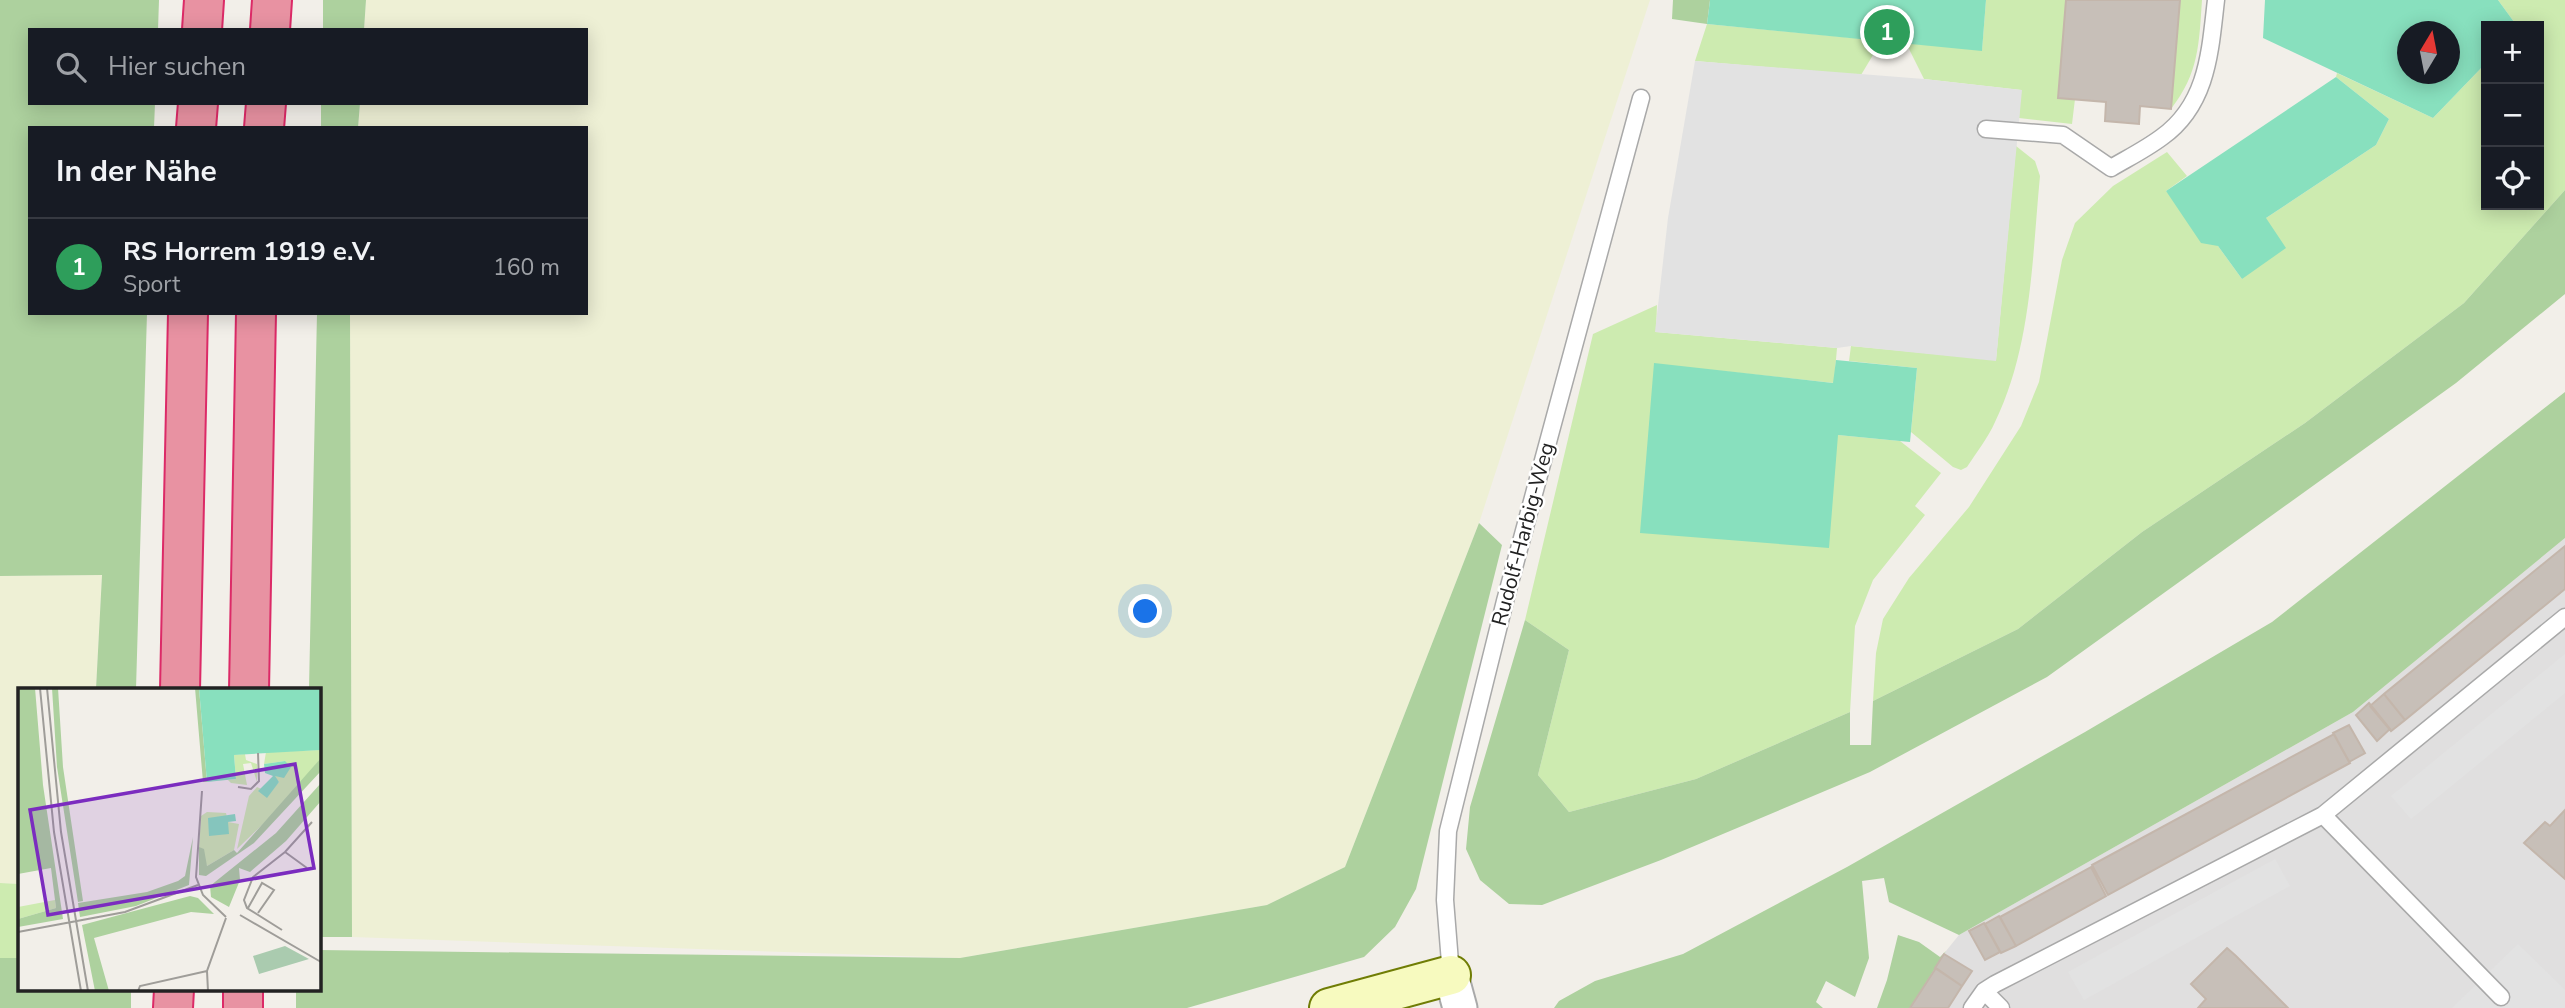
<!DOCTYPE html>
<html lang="de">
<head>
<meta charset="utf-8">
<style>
  :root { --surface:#171b24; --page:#242831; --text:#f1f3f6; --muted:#9ea1a6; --line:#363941; --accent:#1a73e8 }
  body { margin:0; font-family:"Nunito Sans",sans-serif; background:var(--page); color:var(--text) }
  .controls { position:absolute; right:21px; top:21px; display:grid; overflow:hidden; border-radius:0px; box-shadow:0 4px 18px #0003 }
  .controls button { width:63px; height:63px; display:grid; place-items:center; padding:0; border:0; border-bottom:2px solid var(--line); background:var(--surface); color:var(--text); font:35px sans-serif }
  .compass { position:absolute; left:2397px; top:21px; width:63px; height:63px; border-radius:50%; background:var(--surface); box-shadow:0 4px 18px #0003; rotate:10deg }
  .you { position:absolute; left:1146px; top:612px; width:24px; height:24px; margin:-18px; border:5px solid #fff; border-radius:50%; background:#1a73e8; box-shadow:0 0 0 10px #1a73e833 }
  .badge { display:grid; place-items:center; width:46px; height:46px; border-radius:50%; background:var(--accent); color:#fff; font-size:23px; font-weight:700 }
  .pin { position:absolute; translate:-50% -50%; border:4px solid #fff; box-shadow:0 2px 7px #0006 }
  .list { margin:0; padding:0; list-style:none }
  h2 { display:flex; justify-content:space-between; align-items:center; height:91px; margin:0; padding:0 28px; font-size:30px }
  h2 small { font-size:23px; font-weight:400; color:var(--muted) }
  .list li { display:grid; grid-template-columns:46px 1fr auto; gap:21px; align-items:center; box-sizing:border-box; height:98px; padding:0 28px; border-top:2px solid var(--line) }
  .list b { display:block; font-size:26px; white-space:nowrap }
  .list p { margin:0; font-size:23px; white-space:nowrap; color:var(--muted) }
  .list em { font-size:23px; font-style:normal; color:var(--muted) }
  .icon { flex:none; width:38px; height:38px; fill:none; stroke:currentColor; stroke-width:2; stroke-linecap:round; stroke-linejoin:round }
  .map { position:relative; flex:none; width:2565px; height:1008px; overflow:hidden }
  .search { position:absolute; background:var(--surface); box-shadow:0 4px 18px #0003; left:28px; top:28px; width:560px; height:77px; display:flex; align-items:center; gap:18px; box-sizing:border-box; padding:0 24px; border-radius:0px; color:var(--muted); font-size:26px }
  .panel { position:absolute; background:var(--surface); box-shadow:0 4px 18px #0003; left:28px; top:126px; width:560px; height:189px; border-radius:0px }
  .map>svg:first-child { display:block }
</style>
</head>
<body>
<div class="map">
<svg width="2565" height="1008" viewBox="0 0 2565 1008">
  <rect width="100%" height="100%" fill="#f2efe9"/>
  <path fill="#e0dfdf" d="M2565,538V1008H1910L1946,951L1959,935L2353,712Z"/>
  <path fill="#eef0d5" d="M366,0H1650L1479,523L1345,867L1267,905L960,958L352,937L350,313H586V128H358L360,103H586V30H364Z
    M102,575L96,689L19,690V884L0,883V576Z"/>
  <path fill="#cdebb0" d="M1986,0H2066L2058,97L2075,99L2072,124L2019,118L2021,90L1924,79L1906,43L1982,50Z
    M2180,0H2202C2199,44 2199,73 2171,109Z
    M2498,0H2565V190L2464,303L2305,423L2142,532L2018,629L1873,701L1876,653L1883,619L1909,578L1969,507L2021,426L2039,382L2062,260L2075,223L2113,186L2167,152L2187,176L2166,191L2218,246L2242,279L2266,218L2376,145L2389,119L2336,77L2337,73L2433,118L2486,63V205H2539V26H2517Z
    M1707,24L1875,40L1873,55L1861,75L1695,61Z
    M2016,146L2035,161L2040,176C2032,258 2032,346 1995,422C1988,438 1976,453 1967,467L1961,470L1953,467L1911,432L1917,368L1849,361L1851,346L1996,360Z
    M1657,305L1656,332L1837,348L1834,383L1654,364L1838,435L1900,441L1941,473L1915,506L1925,515L1873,580L1855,626L1850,712L1696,779L1569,812L1538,775L1569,650L1525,620L1593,334Z
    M0,883L19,884V958H0Z"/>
  <path fill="#add19e" d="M0,0H159L158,30H30V103H155L154,128H30V313H147L136,689H96L102,575L0,576Z
    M323,0H366L364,30H323Z
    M1673,0H1710L1707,24L1672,19Z
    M321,103H360L358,128H321Z
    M2565,190V294L2456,383L2047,677L1870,772L1661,860L1542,905L1509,904L1480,880L1466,849L1470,807L1525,620L1569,650L1538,775L1569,812L1696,779L1850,712V745H1871L1873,701L2018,629L2142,532L2305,423L2464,303Z
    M317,313H350L352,937H319L318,690L309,689Z
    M2565,392V538L2353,712L1959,935L1889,902L1884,878L1862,881L1869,958L1855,997L1826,981L1816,1002L1823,1008H1554L1559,1001L1595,981L1683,954L1847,867L2085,732L2272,622Z
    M1479,523L1502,545L1416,889L1395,927L1364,957L1187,1008H296V989H318L319,950L960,958L1267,905L1345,867Z
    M1898,935L1919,942L1940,957L1946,951L1910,1008H1877L1887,980Z
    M0,958H19V989H131V1008H0Z"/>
  <path fill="#88e0be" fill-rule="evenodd" d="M1710,0H1986L1982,51L1707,24Z
    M2265,0H2498L2517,26H2486V63L2433,118L2263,38ZM2408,32H2450V74H2408Z
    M2336,77L2389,119L2376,145L2266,218L2286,248L2242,279L2218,246L2201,243L2166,191Z
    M1836,360L1917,368L1910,442L1838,435L1829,548L1640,533L1654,363L1833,383Z"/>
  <path fill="#e2e2e2" d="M1695,61L1924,79L2022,90L1996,361L1851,346L1837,348L1655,332L1668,218Z
    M2565,654V693L2411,819L2391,796Z
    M2275,859L2290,886L2084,1000L2068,972Z
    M2518,944L2565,990V1008H2452Z"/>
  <path fill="#c7bfb8" stroke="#c4b6ab" stroke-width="2" d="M2066,0H2180L2171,109L2140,106L2139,124L2105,121L2106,102L2058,98Z
    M2565,546V589L2405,720L2384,694Z
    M2384,694L2405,720L2391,731L2370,706Z
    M2369,703L2390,729L2377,741L2356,715Z
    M2349,725L2365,753L2349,762L2333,733Z
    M2334,734L2350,763L2108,895L2092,865Z
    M2565,810V879L2524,843L2545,822L2550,826Z
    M2091,867L2106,896L2016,946L2000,917Z
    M1999,916L2016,946L2001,953L1985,924Z
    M1984,923L2000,952L1985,960L1969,931Z
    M2227,948L2236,956L2288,1008H2198L2206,999L2191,984Z
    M1944,954L1972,971L1962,986L1935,968Z
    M1936,968L1962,986L1948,1008H1910Z"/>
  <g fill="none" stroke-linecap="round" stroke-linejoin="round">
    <g stroke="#a9a9a9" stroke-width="19">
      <path id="lane" d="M1986,129L2063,135L2111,168C2128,158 2146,149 2162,137C2208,104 2210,51 2216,0
        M2323,815L2501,997
        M1451,975L1445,900L1448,831L1505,601L1641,98
        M1984,991L2001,1008
        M1972,1008L1984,991L1995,984L2323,815L2565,617"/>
    </g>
    <g stroke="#a9a9a9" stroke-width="37">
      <path id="street" d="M1451,975L1460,1008"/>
    </g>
    <g stroke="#707d05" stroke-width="42">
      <path id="secondary" d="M1329,1008L1451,975"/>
    </g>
    <g stroke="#dc2a67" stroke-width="42">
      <path id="highway" d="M202,30L204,0
        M270,30L272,0
        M196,128L198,103
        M264,128L266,103
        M180,690L188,313
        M249,690L256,313
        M173,1008L174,989
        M243,1008V989"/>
    </g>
    <use href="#lane" stroke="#fff" stroke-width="16"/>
    <use href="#street" stroke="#fff" stroke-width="33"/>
    <use href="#secondary" stroke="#f7fabf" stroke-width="38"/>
    <use href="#highway" stroke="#e892a2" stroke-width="38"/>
  </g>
  <g text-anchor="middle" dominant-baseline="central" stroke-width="5" stroke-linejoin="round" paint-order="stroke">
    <g font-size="21" fill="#222" stroke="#fff">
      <text transform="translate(1523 534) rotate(-75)">Rudolf-Harbig-Weg</text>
    </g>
  </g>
  <g transform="translate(18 688)">
    <rect width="303" height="303" fill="#f2efe9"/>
    <path d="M303,62V70L273,109L219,161L231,108L239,99L250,104L261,94L255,88L267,73L246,76L248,64ZM227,66L228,72L239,76V94L233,75L225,76L229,97L213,95L210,92L218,91L216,67ZM189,124L208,125L210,134L221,136L216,162L189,178L181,159L183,128ZM37,212L38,220L0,231V219Z" fill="#cdebb0"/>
    <path d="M0,0H17L25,97L45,231L0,239V231L38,220L33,180L0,186ZM34,0H40L45,79L65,213L60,214L39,79ZM177,0H181L189,94H185ZM303,70V83L236,155L188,188L181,187V159L186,161L189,178L216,162L219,165ZM303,95V113L268,153L232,184L221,180L222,192L211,219L193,209L192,198L258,145ZM175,149L171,197L118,218L62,229L60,215L129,204L160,193L167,188ZM172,208L180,210L196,226L173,224L76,250L91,303H77L64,237Z" fill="#add19e"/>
    <path d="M267,258L291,271L241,286L235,268Z" fill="#aacbaf"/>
    <path d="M181,0H303V62L216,67L218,91L189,94ZM267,73L273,79L266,90L257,88L261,94L249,110L240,103L255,88L247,85L246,76ZM217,126L218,133L210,134L211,146L191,148L190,130Z" fill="#88e0be"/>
    <path fill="none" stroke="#9f9d99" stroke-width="2" d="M22,0L36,144L63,303M29,0L43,144L70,303M220,99L233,101L241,93L240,65M184,103L178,189L185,207L208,229M267,164L289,180M230,220L244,195L256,202L240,225M222,227L303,274M264,242L229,220L226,212L235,189L267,164L294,134M0,244L107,224L180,197M120,303L122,298L189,283M190,303L189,283L208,230"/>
    <path fill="#7b2cbf" fill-opacity="0.15" stroke="#7b2cbf" stroke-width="3.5" d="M277,76L296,180L30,227L12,122Z"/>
    <rect width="303" height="303" fill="none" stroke="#222" stroke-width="3.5"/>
  </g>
</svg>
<div class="controls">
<button>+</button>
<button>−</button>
<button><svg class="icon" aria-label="locate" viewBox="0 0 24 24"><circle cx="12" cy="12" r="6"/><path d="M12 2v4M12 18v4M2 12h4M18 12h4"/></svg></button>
</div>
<svg class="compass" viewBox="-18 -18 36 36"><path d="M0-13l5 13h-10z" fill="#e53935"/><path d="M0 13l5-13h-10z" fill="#9ea1a6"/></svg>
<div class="you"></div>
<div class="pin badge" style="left:1887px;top:32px;background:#2e9e5b">1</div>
<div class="search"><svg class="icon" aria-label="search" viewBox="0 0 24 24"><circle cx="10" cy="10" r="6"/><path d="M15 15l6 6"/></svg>Hier suchen</div>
<section class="panel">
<h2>In der Nähe<small></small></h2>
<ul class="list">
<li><span class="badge" style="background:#2e9e5b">1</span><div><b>RS Horrem 1919 e.V.</b><p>Sport</p></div><em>160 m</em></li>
</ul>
</section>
</div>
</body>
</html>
